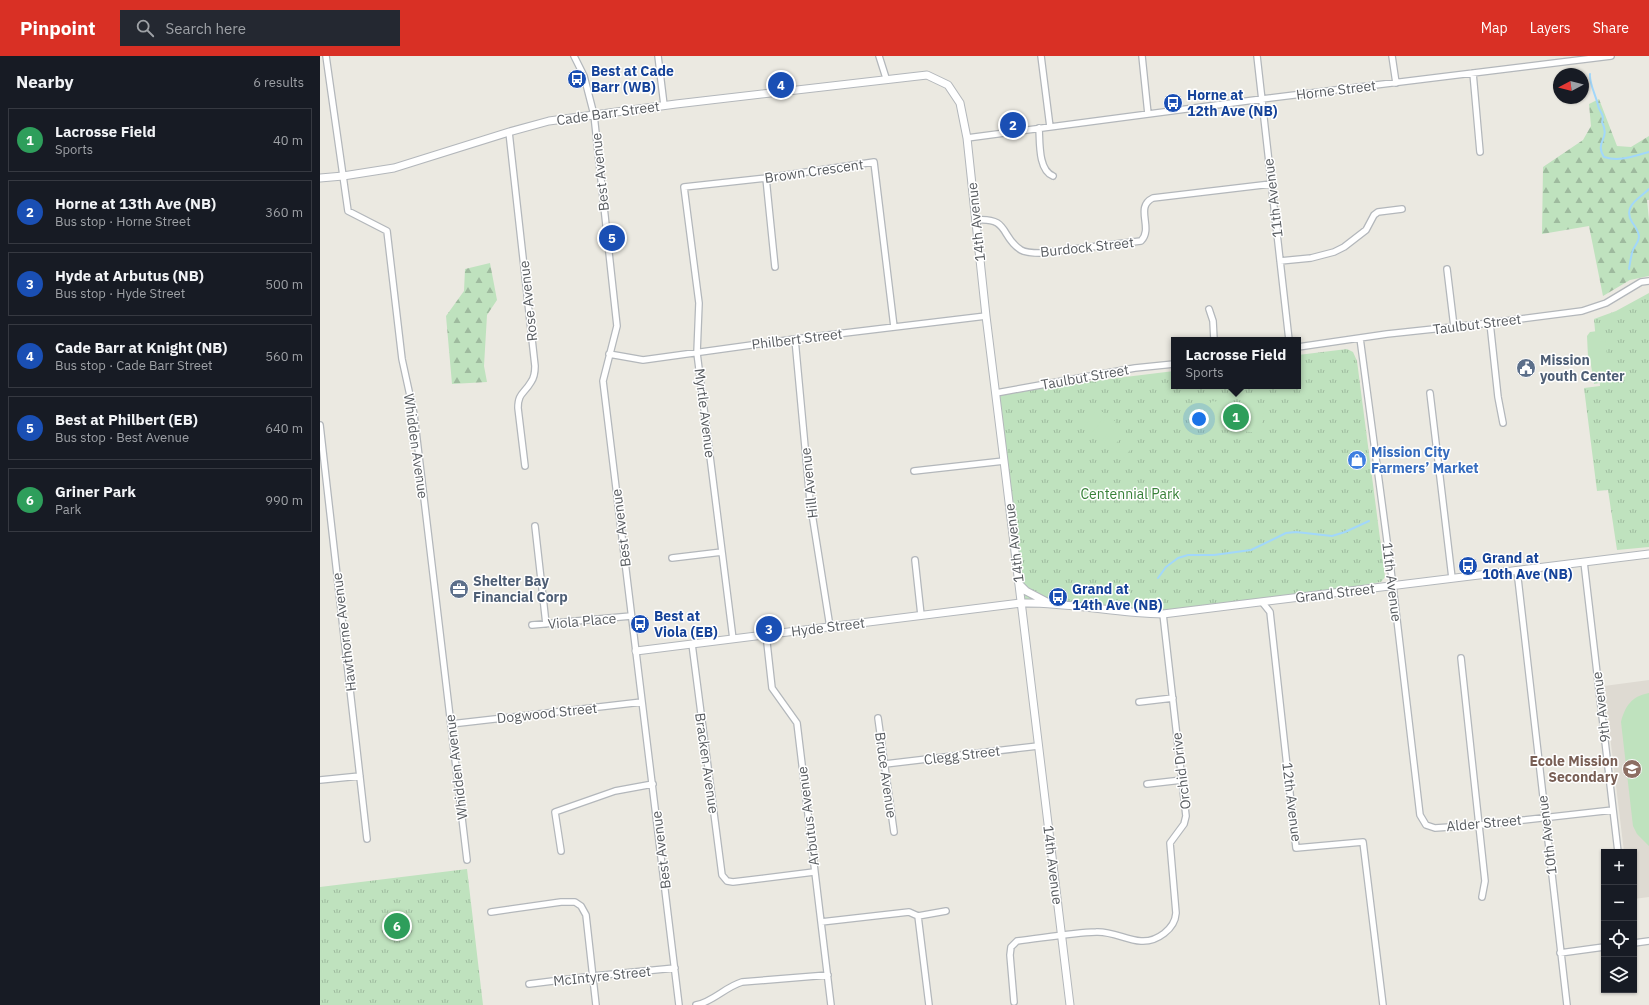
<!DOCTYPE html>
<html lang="en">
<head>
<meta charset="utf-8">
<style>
  :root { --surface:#171b24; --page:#242831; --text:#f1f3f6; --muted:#9ea1a6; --line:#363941; --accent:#d93025 }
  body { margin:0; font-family:"IBM Plex Sans",sans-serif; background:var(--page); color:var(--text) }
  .controls { position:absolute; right:12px; bottom:12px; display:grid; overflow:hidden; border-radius:0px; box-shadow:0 1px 3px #0004 }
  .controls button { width:36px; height:36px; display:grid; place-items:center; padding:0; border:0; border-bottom:1px solid var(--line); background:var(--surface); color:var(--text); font:20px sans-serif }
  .compass { position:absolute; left:1233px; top:12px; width:36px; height:36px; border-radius:50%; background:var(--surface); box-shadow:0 1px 3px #0004; rotate:263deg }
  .you { position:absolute; left:879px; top:363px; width:14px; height:14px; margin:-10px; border:3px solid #fff; border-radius:50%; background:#1a73e8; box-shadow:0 0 0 6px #1a73e833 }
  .badge { display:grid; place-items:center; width:26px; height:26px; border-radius:50%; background:var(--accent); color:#fff; font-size:13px; font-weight:700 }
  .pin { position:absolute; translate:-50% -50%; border:2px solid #fff; box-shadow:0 1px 4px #0006 }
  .popup { position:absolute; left:851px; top:281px; width:130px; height:52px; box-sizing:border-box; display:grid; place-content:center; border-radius:0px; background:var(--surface); filter:drop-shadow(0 1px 3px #0005); font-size:13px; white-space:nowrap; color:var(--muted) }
  .popup b { font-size:15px; color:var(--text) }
  .popup::after { content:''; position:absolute; left:50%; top:100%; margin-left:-8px; border:8px solid transparent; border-top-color:var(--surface) }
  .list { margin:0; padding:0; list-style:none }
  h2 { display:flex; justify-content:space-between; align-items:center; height:52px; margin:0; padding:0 16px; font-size:17px }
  h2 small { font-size:13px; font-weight:400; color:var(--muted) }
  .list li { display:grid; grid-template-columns:26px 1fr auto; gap:12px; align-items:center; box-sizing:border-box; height:64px; margin:0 8px 8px; padding:0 8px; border:1px solid var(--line); border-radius:0px }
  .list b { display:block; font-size:15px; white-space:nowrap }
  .list p { margin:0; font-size:13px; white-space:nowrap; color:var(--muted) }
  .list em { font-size:13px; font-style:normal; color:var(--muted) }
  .icon { flex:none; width:22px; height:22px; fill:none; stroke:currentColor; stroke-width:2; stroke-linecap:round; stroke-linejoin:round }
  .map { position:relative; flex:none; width:1329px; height:949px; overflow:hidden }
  header { display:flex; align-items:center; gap:24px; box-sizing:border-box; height:56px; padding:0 20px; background:var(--accent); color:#fff }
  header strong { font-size:19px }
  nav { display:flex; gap:22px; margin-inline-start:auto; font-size:14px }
  .search { width:280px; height:36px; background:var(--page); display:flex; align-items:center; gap:10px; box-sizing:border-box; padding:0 14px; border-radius:0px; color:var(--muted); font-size:15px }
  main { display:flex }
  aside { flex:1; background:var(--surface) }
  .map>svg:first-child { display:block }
</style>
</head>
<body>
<header>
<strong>Pinpoint</strong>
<div class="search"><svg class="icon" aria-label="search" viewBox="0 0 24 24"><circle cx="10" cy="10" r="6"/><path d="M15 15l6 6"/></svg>Search here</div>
<nav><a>Map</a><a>Layers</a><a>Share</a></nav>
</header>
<main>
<aside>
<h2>Nearby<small>6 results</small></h2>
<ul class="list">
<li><span class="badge" style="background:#2e9e5b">1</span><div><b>Lacrosse Field</b><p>Sports</p></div><em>40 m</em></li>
<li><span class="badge" style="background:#1a4fb4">2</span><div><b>Horne at 13th Ave (NB)</b><p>Bus stop · Horne Street</p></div><em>360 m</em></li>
<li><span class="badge" style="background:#1a4fb4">3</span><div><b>Hyde at Arbutus (NB)</b><p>Bus stop · Hyde Street</p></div><em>500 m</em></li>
<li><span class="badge" style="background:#1a4fb4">4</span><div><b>Cade Barr at Knight (NB)</b><p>Bus stop · Cade Barr Street</p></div><em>560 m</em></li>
<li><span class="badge" style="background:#1a4fb4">5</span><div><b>Best at Philbert (EB)</b><p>Bus stop · Best Avenue</p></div><em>640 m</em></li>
<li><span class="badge" style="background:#2e9e5b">6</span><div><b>Griner Park</b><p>Park</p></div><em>990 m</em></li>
</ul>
</aside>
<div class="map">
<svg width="1329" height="949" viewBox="0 0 1329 949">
  <defs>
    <pattern id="grass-tufts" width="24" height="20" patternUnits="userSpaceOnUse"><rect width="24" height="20" fill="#bfe2be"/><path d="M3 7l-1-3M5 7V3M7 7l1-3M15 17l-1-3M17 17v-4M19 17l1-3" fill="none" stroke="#9eba9e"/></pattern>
    <pattern id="forest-firs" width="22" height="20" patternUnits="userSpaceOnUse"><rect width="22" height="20" fill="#bfe2be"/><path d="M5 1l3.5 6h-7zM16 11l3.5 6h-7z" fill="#9eba9e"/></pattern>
  </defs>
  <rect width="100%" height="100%" fill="#ebe9e1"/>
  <path fill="#dedad2" d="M1329,624V841L1314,843V796H1304L1284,630Z"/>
  <path fill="url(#grass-tufts)" d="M1329,237V491L1297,494L1288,434L1277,435L1264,332L1280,330L1274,263L1296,255Z
    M1027,293L1033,296L1037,305L1065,521L1061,526L950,545L843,558L701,547L676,337L854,315V330H978V299Z
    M147,813L163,949H0V831Z"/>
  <path fill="url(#forest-firs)" d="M1279,43L1297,90L1311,91L1329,80V144H1327L1329,164V220L1310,224L1283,240L1269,170L1222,178L1223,111L1263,84L1271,70L1269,48Z
    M170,207L177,244L167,259L164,310L167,326L132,328L126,260L144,235L145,213Z"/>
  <path fill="#bfe2be" d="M1278,275L1281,278L1282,282H1285L1290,325L1274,328L1270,303L1268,301L1267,280L1270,276Z
    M891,345L944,350L941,377L888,372Z
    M778,352L786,359L772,377L764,371Z
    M788,360L796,366L782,385L774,379Z
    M798,368L806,374L792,393L784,387Z
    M810,377L818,383L804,402L796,396Z
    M1329,637V790L1317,778L1313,770L1301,666C1305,650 1312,640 1329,637Z"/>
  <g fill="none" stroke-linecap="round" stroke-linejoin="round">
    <path stroke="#a2d7fa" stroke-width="2" d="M1270,18C1269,27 1276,40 1278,49C1279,56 1285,58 1282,66C1291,84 1274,85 1284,101C1300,106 1313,100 1329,96
      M1309,213C1310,207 1311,199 1313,194C1315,189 1319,186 1319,180C1318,174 1315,170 1312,166C1302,150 1320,142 1329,133
      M838,522L846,511L858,502L868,499H894L931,494L966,477L976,476L1012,480L1025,476L1049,465"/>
    <g stroke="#b3b7bb" stroke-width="8">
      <path id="minor" d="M6,0L28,155L67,175L82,303L94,358L147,804
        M254,0L264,20L274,59L297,270L283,325L359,949
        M338,0L344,49
        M559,0L566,22
        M721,0L730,71
        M822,0L828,58
        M937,0L969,284
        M1072,0L1076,27
        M1153,17L1160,96
        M719,72C720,86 718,114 733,120
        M189,76L215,310C215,316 214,322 211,326C204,338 198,337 198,352L205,410
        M647,82L942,43L1291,0
        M446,122L455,211
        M656,164C690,161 680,181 701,194C706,197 713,197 720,197L821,185C834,172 814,151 833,142L951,128
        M960,205L991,202L1014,196L1024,191L1046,174L1054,159L1058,156L1082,153
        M1127,213L1134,271
        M889,253L893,265L894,284
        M1170,267L1178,341L1183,367
        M1040,282L1073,530L1100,759L1106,769L1115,772L1160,769L1293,754
        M475,283L490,445L510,571
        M978,291L1067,278L1170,267L1262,255L1286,247L1321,226L1329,225
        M289,298L323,304L475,283L666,260
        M676,337L815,312L854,308
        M1110,337L1132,522
        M0,369L47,783
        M594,415L684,405
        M215,470L226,568
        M352,502L402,496
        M595,504L601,559
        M1264,506L1298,796
        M1197,514L1247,949
        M942,546L950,556L976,792L1043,786L1063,949
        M212,569L311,560
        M446,578L452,632L477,667L511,949
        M413,583L377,297L379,247L364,131L446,122L554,106L574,271
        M372,588L402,819L407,825L413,826L494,816
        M1141,602L1165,825L1162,841
        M819,646L853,642
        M558,662L574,776
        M131,668L322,646
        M565,708L718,690
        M0,724L40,720
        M827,728L862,724
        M241,795L235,756L295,735L333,728
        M171,856L241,846H255L261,850L266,859L276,949
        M598,860L609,949
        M501,866L589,856L598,860L626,855
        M1314,887L1329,885
        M1240,897L1284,891
        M209,928L273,920L355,912
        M694,946L690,899L691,891L697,885C723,882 750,877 776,876C792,875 806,884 821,885C837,886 855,873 856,857L850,787L864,768L866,760L843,558
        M376,949C393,946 405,931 422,926L508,919"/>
    </g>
    <g stroke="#b3b7bb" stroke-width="9">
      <path id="tertiary" d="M0,122L23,120L74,112L189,76L229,65L356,48L607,19L628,29L640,47L647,82L666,260L684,405L750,949
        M699,528L706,535L727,546
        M316,595L701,547C749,546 795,557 843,558L1329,498"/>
    </g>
    <use href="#minor" stroke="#fff" stroke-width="5.5"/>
    <use href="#tertiary" stroke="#fff" stroke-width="7"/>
  </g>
  <defs>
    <g id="bus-disc" transform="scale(1)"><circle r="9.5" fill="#1a4fb4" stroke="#fff"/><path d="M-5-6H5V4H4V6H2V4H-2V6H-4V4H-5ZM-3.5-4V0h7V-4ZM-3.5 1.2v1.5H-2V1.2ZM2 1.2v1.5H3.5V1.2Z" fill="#fff"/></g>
    <g id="civic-disc" transform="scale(1)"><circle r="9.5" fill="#5c6f8a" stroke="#fff"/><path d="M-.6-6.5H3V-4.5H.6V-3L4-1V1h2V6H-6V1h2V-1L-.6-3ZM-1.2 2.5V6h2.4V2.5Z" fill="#fff"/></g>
    <g id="shop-disc" transform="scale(1)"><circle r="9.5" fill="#3f7fe0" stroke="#fff"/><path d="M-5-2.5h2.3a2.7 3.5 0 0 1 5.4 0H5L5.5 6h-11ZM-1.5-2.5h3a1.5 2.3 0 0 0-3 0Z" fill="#fff"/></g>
    <g id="office-disc" transform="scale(1)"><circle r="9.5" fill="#5c6f8a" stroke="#fff"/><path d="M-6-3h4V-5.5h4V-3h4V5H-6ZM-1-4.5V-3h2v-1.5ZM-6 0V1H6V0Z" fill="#fff"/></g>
    <g id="school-disc" transform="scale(1)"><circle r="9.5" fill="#8d6e63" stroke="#fff"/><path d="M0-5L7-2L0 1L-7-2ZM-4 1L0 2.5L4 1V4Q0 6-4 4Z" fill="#fff"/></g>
  </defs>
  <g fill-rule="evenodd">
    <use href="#bus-disc" x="257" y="23"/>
    <use href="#bus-disc" x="853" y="47"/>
    <use href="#civic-disc" x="1206" y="312"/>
    <use href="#shop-disc" x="1037" y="404"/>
    <use href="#bus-disc" x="1148" y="510"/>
    <use href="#office-disc" x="139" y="533"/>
    <use href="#bus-disc" x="738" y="541"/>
    <use href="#bus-disc" x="320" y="568"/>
    <use href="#school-disc" x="1312" y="713"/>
  </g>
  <g text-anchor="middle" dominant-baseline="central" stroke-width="3" stroke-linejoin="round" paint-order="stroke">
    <g font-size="14" font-weight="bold" fill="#164399" stroke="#fff" text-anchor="start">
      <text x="271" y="15">Best at Cade<tspan x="271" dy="16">Barr (WB)</tspan></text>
      <text x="867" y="39">Horne at<tspan x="867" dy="16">12th Ave (NB)</tspan></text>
      <text x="1162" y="502">Grand at<tspan x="1162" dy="16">10th Ave (NB)</tspan></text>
      <text x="752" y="533">Grand at<tspan x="752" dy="16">14th Ave (NB)</tspan></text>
      <text x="334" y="560">Best at<tspan x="334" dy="16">Viola (EB)</tspan></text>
    </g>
    <g font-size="14" fill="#595d61" stroke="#fff">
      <text transform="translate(1016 34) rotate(-7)">Horne Street</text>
      <text transform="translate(288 57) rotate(-8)">Cade Barr Street</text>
      <text transform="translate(494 115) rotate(-8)">Brown Crescent</text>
      <text transform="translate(280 116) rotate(-96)">Best Avenue</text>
      <text transform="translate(953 142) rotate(-97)">11th Avenue</text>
      <text transform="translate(656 166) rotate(-96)">14th Avenue</text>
      <text transform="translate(767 191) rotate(-6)">Burdock Street</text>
      <text transform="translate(208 245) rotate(-96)">Rose Avenue</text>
      <text transform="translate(1157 268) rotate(-7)">Taulbut Street</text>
      <text transform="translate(477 283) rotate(-7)">Philbert Street</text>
      <text transform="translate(765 321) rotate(-10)">Taulbut Street</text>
      <text transform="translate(385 357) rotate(83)">Myrtle Avenue</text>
      <text transform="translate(96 390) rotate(82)">Whidden Avenue</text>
      <text transform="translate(489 427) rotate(-96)">Hill Avenue</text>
      <text transform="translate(301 472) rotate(-97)">Best Avenue</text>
      <text transform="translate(694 487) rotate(-97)">14th Avenue</text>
      <text transform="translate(1072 526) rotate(83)">11th Avenue</text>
      <text transform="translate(1015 537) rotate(-7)">Grand Street</text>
      <text transform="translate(262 565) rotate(-5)">Viola Place</text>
      <text transform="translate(508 571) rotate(-7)">Hyde Street</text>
      <text transform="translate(24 576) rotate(-97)">Hawthorne Avenue</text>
      <text transform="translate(1281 651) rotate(-97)">9th Avenue</text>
      <text transform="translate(227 657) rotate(-6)">Dogwood Street</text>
      <text transform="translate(642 699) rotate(-7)">Clegg Street</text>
      <text transform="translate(387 707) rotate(82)">Bracken Avenue</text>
      <text transform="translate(136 711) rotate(-97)">Whidden Avenue</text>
      <text transform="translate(861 715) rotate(-97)">Orchid Drive</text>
      <text transform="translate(566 719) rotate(82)">Bruce Avenue</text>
      <text transform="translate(972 746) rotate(83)">12th Avenue</text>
      <text transform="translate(488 760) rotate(-97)">Arbutus Avenue</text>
      <text transform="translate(1164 767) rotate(-5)">Alder Street</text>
      <text transform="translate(1227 779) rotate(-97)">10th Avenue</text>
      <text transform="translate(341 794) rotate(-97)">Best Avenue</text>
      <text transform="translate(733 809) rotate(83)">14th Avenue</text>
      <text transform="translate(282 920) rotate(-6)">McIntyre Street</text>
    </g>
    <g font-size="14" font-weight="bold" fill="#4e5e75" stroke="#fff" text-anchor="start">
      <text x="1220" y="304">Mission<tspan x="1220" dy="16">youth Center</tspan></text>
      <text x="153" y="525">Shelter Bay<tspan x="153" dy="16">Financial Corp</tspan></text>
    </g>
    <g font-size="14" font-weight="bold" fill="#366cbe" stroke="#fff" text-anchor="start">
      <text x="1051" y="396">Mission City<tspan x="1051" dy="16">Farmers’ Market</tspan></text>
    </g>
    <g font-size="14" fill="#388139" stroke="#fff">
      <text x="810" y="438">Centennial Park</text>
    </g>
    <g font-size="14" font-weight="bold" fill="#785e54" stroke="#fff" text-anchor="end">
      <text x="1298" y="705">Ecole Mission<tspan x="1298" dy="16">Secondary</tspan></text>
    </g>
  </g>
</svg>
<div class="controls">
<button>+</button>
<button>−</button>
<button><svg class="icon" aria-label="locate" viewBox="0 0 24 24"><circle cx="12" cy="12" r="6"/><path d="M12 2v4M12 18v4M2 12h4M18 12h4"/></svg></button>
<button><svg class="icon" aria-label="layers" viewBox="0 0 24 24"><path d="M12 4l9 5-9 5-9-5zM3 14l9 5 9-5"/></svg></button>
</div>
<svg class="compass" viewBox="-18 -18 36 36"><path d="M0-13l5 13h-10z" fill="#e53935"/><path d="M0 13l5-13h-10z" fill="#9ea1a6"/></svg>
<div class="you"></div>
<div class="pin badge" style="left:916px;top:361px;background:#2e9e5b">1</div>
<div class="popup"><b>Lacrosse Field</b>Sports</div>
<div class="pin badge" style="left:693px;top:69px;background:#1a4fb4">2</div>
<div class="pin badge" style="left:449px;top:573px;background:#1a4fb4">3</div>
<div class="pin badge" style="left:461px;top:29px;background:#1a4fb4">4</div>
<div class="pin badge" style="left:292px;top:182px;background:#1a4fb4">5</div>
<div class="pin badge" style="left:77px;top:870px;background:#2e9e5b">6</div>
</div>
</main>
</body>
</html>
